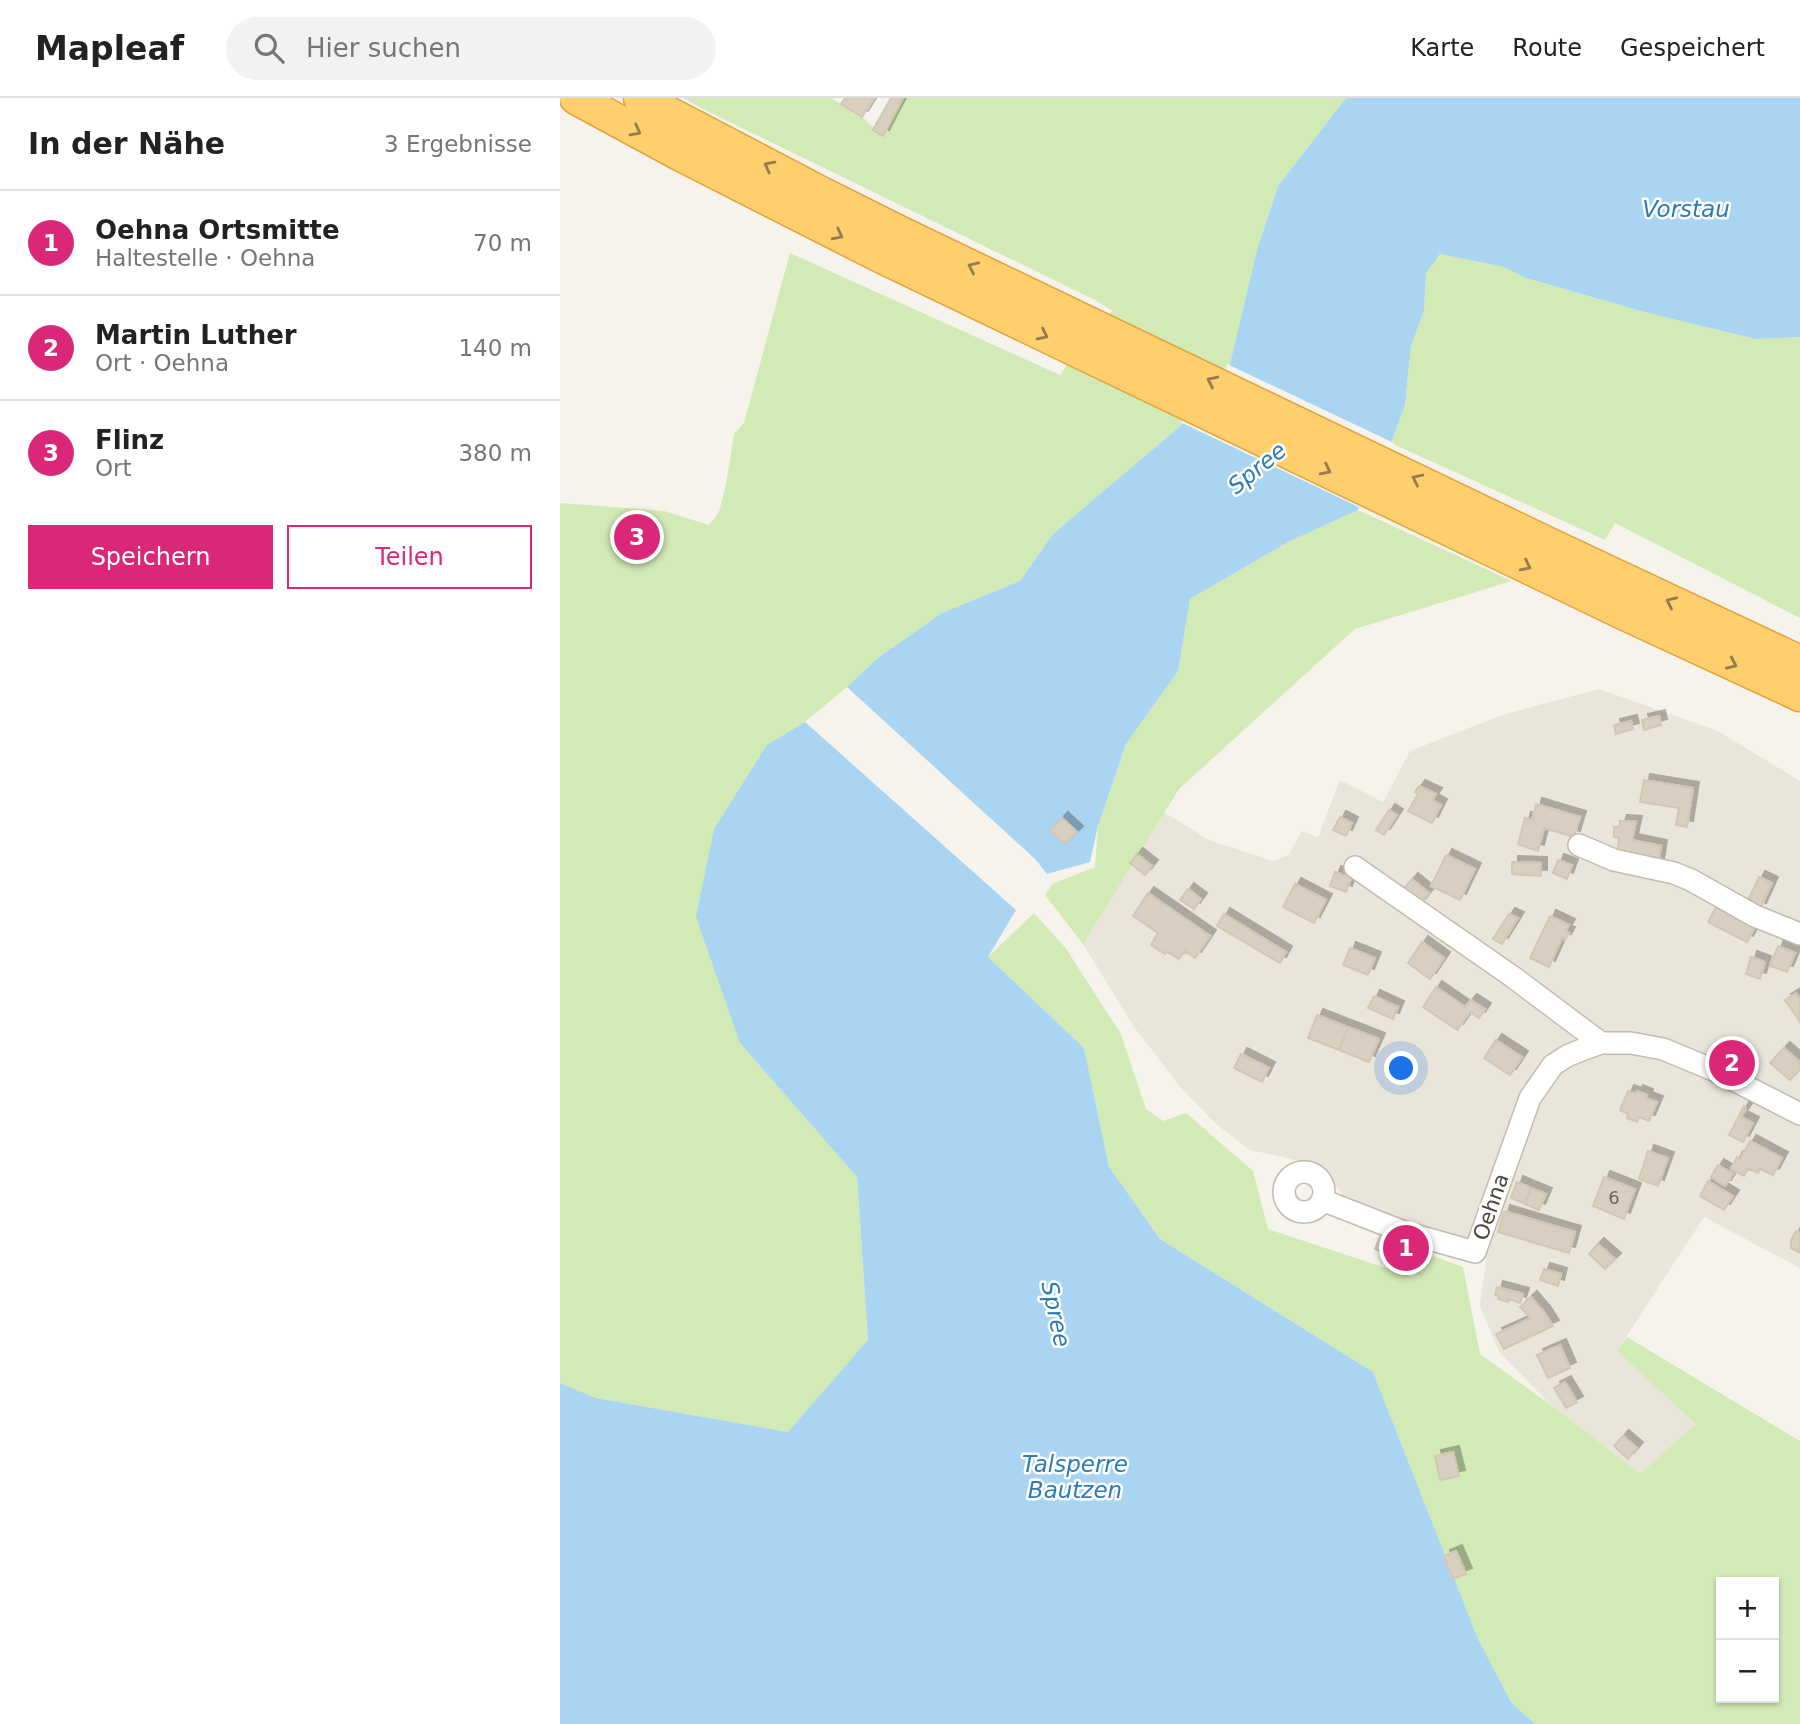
<!DOCTYPE html>
<html lang="de">
<head>
<meta charset="utf-8">
<style>
  :root { --surface:#fff; --page:#f2f2f2; --text:#222; --muted:#767676; --line:#e0e0e0; --accent:#db2777 }
  body { margin:0; font-family:"DejaVu Sans",sans-serif; background:var(--page); color:var(--text) }
  .controls { position:absolute; right:21px; bottom:21px; display:grid; overflow:hidden; border-radius:0px; box-shadow:0 2px 5px #0004 }
  .controls button { width:63px; height:63px; display:grid; place-items:center; padding:0; border:0; border-bottom:2px solid var(--line); background:var(--surface); color:var(--text); font:35px sans-serif }
  .you { position:absolute; left:842px; top:971px; width:24px; height:24px; margin:-18px; border:5px solid #fff; border-radius:50%; background:#1a73e8; box-shadow:0 0 0 10px #1a73e833 }
  .badge { display:grid; place-items:center; width:46px; height:46px; border-radius:50%; background:var(--accent); color:#fff; font-size:23px; font-weight:700 }
  .pin { position:absolute; translate:-50% -50%; border:4px solid #fff; box-shadow:0 2px 7px #0006 }
  .list { margin:0; padding:0; list-style:none }
  h2 { display:flex; justify-content:space-between; align-items:center; height:91px; margin:0; padding:0 28px; font-size:30px }
  h2 small { font-size:23px; font-weight:400; color:var(--muted) }
  .list li { display:grid; grid-template-columns:46px 1fr auto; gap:21px; align-items:center; box-sizing:border-box; height:105px; padding:0 28px; border-top:2px solid var(--line) }
  .list b { display:block; font-size:26px; white-space:nowrap }
  .list p { margin:0; font-size:23px; white-space:nowrap; color:var(--muted) }
  .list em { font-size:23px; font-style:normal; color:var(--muted) }
  .actions { display:flex; gap:14px; padding:21px 28px }
  .actions a { flex:1; padding:16px 0; border:2px solid var(--accent); border-radius:0px; text-align:center; font-size:24px; color:var(--accent) }
  .actions .main { background:var(--accent); color:#fff }
  .icon { flex:none; width:38px; height:38px; fill:none; stroke:currentColor; stroke-width:2; stroke-linecap:round; stroke-linejoin:round }
  .map { position:relative; flex:none; width:1240px; height:1626px; overflow:hidden }
  header { display:flex; align-items:center; gap:42px; box-sizing:border-box; height:98px; padding:0 35px; background:var(--surface); border-bottom:2px solid var(--line) }
  header strong { font-size:33px }
  nav { display:flex; gap:38px; margin-inline-start:auto; font-size:24px }
  .search { width:490px; height:63px; background:var(--page); display:flex; align-items:center; gap:18px; box-sizing:border-box; padding:0 24px; border-radius:38px; color:var(--muted); font-size:26px }
  main { display:flex }
  aside { flex:1; background:var(--surface) }
  .map>svg:first-child { display:block }
</style>
</head>
<body>
<header>
<strong>Mapleaf</strong>
<div class="search"><svg class="icon" aria-label="search" viewBox="0 0 24 24"><circle cx="10" cy="10" r="6"/><path d="M15 15l6 6"/></svg>Hier suchen</div>
<nav><a>Karte</a><a>Route</a><a>Gespeichert</a></nav>
</header>
<main>
<aside>
<h2>In der Nähe<small>3 Ergebnisse</small></h2>
<ul class="list">
<li><span class="badge">1</span><div><b>Oehna Ortsmitte</b><p>Haltestelle · Oehna</p></div><em>70 m</em></li>
<li><span class="badge">2</span><div><b>Martin Luther</b><p>Ort · Oehna</p></div><em>140 m</em></li>
<li><span class="badge">3</span><div><b>Flinz</b><p>Ort</p></div><em>380 m</em></li>
</ul>
<div class="actions"><a class="main">Speichern</a><a>Teilen</a></div>
</aside>
<div class="map">
<svg width="1240" height="1626" viewBox="0 0 1240 1626">
  <defs>
    <filter id="shadow"><feDropShadow dx="6" dy="-6" stdDeviation="0" flood-color="#0004"/></filter>
  </defs>
  <rect width="100%" height="100%" fill="#f6f3ec"/>
  <path fill="#eae5da" d="M1039,591L1158,633L1240,683V1170L1144,1119L1057,1253L1137,1326L1080,1377L991,1307L939,1254L920,1208L927,1154L886,1135L841,1125L787,1103L759,1067L690,1052L657,1027L622,991L574,929L523,846L604,714L649,742L713,763L728,757L742,733L758,739L780,682L823,704L850,653L942,617Z"/>
  <path fill="#d2eab5" fill-rule="evenodd" d="M123,0H271L302,19L322,37L343,0H786L718,88L697,152L664,291L493,436L460,483L382,515L319,559L287,589L245,624L207,647L180,945L297,1079L308,1243L228,1334L36,1300L0,1285V405L104,413L149,427L159,414L166,386L174,336L184,325L230,155L500,277L535,227L553,213L535,202L147,13Z
    M880,156L944,169L966,180L1088,215L1196,241L1240,239V520L1055,425L1045,442L831,345L845,307L851,248L864,212L866,174Z
    M798,412L952,483L795,531L619,691L523,846L485,797L492,786L535,769L538,728L566,646L618,573L630,501L728,444Z
    M474,815L505,849L561,936L586,1011L603,1023L626,1015L693,1073L708,1131L853,1179L873,1158L903,1169L920,1256L991,1307L1080,1376L1136,1326L1057,1253L1067,1239L1240,1343V1626H975L951,1604L918,1541L813,1274L600,1141L549,1069L524,950L428,859ZM1161,1484H1214V1600H1161Z"/>
  <path fill="#a9d4f2" d="M786,0H1240V239L1196,241L1088,215L966,180L944,169L880,156L866,175L864,212L851,248L845,307L823,367L798,412L728,444L630,501L618,573L566,646L538,728L530,764L487,776L475,761L287,589L319,559L382,515L460,483L493,436L664,291L697,152L718,88Z
    M245,624L456,812L428,859L524,950L549,1069L600,1141L813,1274L918,1541L951,1604L975,1626H0V1285L36,1300L228,1334L308,1242L297,1079L180,945L136,819L154,731L207,647Z"/>
  <path fill="#f6f3ec" d="M667,266L834,345L826,369L803,411L620,324L661,289Z"/>
  <path fill="#d8cfc1" stroke="#d3c7b4" stroke-width="2" filter="url(#shadow)" d="M285,0H314L302,19L281,6Z
    M331,0H343L323,38L313,32Z
    M1099,618L1101,627L1084,632L1082,622Z
    M1071,623L1073,631L1056,636L1054,627Z
    M1084,682L1133,690L1127,729L1116,727L1119,710L1080,704Z
    M859,688L876,696L872,702L881,707L872,725L848,713L858,696L855,694Z
    M976,706L1020,719L1014,739L984,730L978,753L958,746L965,720L972,722Z
    M829,712L837,717L824,737L816,732Z
    M780,719L792,725L786,738L773,732Z
    M502,720L517,734L505,746L490,733Z
    M1061,723L1076,724L1072,742L1101,748L1098,767L1057,758L1059,740L1054,739V729H1059Z
    M577,756L592,768L585,777L570,765Z
    M886,757L915,771L900,802L871,788Z
    M998,762L1012,767L1007,781L993,775Z
    M952,764L981,765V778L952,776Z
    M775,774L791,780L786,794L770,788Z
    M1199,779L1212,785L1200,811L1187,804Z
    M852,781L869,795L859,807L842,793Z
    M735,786L766,802L754,825L723,809Z
    M628,791L641,801L634,811L620,802Z
    M588,795L650,838L635,860L625,853L619,861L607,854L605,856L591,847L598,835L573,818Z
    M1156,809L1195,829L1187,844L1148,824Z
    M664,816L726,854L720,865L657,828Z
    M949,816L958,820L942,846L933,841Z
    M990,818L1009,827L1005,834L1009,835L1005,842L1002,840L989,869L970,860Z
    M862,844L884,860L870,881L848,865Z
    M1218,848L1235,855L1227,874L1210,868Z
    M790,850L815,860L808,877L783,867Z
    M1191,859L1205,864L1200,881L1186,876Z
    M876,889L905,909L911,902L925,911L919,920L910,914L897,932L863,909Z
    M1236,895L1240,901V924L1225,902Z
    M814,898L838,909L833,921L808,910Z
    M757,917L788,929L779,952L748,940Z
    M788,929L819,941L809,964L779,952Z
    M936,942L962,959L950,977L924,960Z
    M1224,950L1240,964V971L1230,982L1210,965Z
    M681,956L709,970L702,984L674,970Z
    M1068,993L1076,996L1077,993L1087,997L1086,1000L1097,1004L1089,1023L1079,1019L1077,1024L1067,1020L1068,1016L1060,1012Z
    M1184,1008L1186,1011L1181,1019L1193,1025L1183,1044L1169,1037Z
    M1190,1043L1222,1060L1213,1077L1200,1071L1198,1075L1188,1070L1184,1078L1171,1071L1177,1059L1180,1061Z
    M1088,1053L1108,1060L1098,1088L1079,1081Z
    M1158,1067L1173,1076L1165,1088L1151,1079Z
    M1044,1079L1075,1091L1064,1121L1033,1108Z
    M1148,1083L1173,1098L1164,1112L1140,1098Z
    M957,1084L971,1090L965,1106L951,1100Z
    M971,1090L986,1096L979,1112L965,1106Z
    M944,1113L1015,1134L1009,1155L938,1134Z
    M1236,1133L1240,1135V1155L1231,1150V1142Z
    M820,1139L829,1143L825,1155L815,1151Z
    M1038,1146L1055,1161L1045,1171L1029,1156Z
    M984,1171L1001,1176L998,1188L980,1182Z
    M937,1189L963,1196L960,1205L949,1201L948,1204L938,1201L939,1198L935,1197Z
    M971,1199L984,1214L993,1228L944,1251L936,1236L971,1220L960,1209Z
    M1000,1247L1010,1270L988,1280L977,1257Z
    M1005,1284L1017,1304L1006,1310L994,1290Z
    M1063,1338L1077,1350L1068,1361L1054,1348Z
    M893,1354L899,1378L880,1382L875,1358Z
    M896,1453L906,1476L893,1481L884,1458Z"/>
  <g fill="none" stroke-linecap="round" stroke-linejoin="round">
    <g stroke="#c2bbae" stroke-width="24">
      <path id="minor" d="M1019,747L1054,762L1114,775L1131,782L1195,818L1240,836
        M795,769L953,879L1041,945
        M724 1094a20 20 0 1 1 40 0a20 20 0 1 1-40 0Z
        M762,1102L844,1134L915,1154L970,1000L993,967L1007,958L1024,951L1041,945H1071L1103,951L1156,973L1240,1016"/>
    </g>
    <g stroke="#e0a43c" stroke-width="35">
      <path id="highway" d="M16,0L123,58L322,159L1063,515L1240,597
        M80,0L261,95L341,135L995,449L1240,564"/>
    </g>
    <use href="#minor" stroke="#fff" stroke-width="21"/>
    <use href="#highway" stroke="#ffcf6e" stroke-width="32"/>
  </g>
  <defs><path id="oneway-chevron" d="M-2-3.5L2.5 0L-2 3.5" fill="none" stroke-width="1.6" stroke-linecap="round" stroke-linejoin="round" transform="scale(1.75)"/></defs>
  <g stroke="#937c4e">
    <use href="#oneway-chevron" transform="translate(76 33) rotate(28)"/>
    <use href="#oneway-chevron" transform="translate(209 68) rotate(-152)"/>
    <use href="#oneway-chevron" transform="translate(278 137) rotate(27)"/>
    <use href="#oneway-chevron" transform="translate(413 169) rotate(-155)"/>
    <use href="#oneway-chevron" transform="translate(483 237) rotate(26)"/>
    <use href="#oneway-chevron" transform="translate(652 283) rotate(-154)"/>
    <use href="#oneway-chevron" transform="translate(766 372) rotate(26)"/>
    <use href="#oneway-chevron" transform="translate(857 381) rotate(-154)"/>
    <use href="#oneway-chevron" transform="translate(966 468) rotate(26)"/>
    <use href="#oneway-chevron" transform="translate(1111 504) rotate(-155)"/>
    <use href="#oneway-chevron" transform="translate(1172 566) rotate(24)"/>
  </g>
  <g text-anchor="middle" dominant-baseline="central" stroke-width="5" stroke-linejoin="round" paint-order="stroke">
    <g font-size="18" fill="#6e675b">
      <text x="1054" y="1099">6</text>
    </g>
    <g font-size="21" fill="#4b4439" stroke="#fff">
      <text transform="translate(931 1109) rotate(-71)">Oehna</text>
    </g>
    <g font-size="23" font-style="italic" fill="#2e7ab2" stroke="#fff">
      <text x="1126" y="111">Vorstau</text>
      <text transform="translate(697 370) rotate(-39)">Spree</text>
      <text transform="translate(496 1216) rotate(78)">Spree</text>
      <text x="515" y="1366">Talsperre<tspan x="515" dy="26">Bautzen</tspan></text>
    </g>
  </g>
</svg>
<div class="controls">
<button>+</button>
<button>−</button>
</div>
<div class="you"></div>
<div class="pin badge" style="left:846px;top:1150px">1</div>
<div class="pin badge" style="left:1172px;top:965px">2</div>
<div class="pin badge" style="left:77px;top:439px">3</div>
</div>
</main>
</body>
</html>
